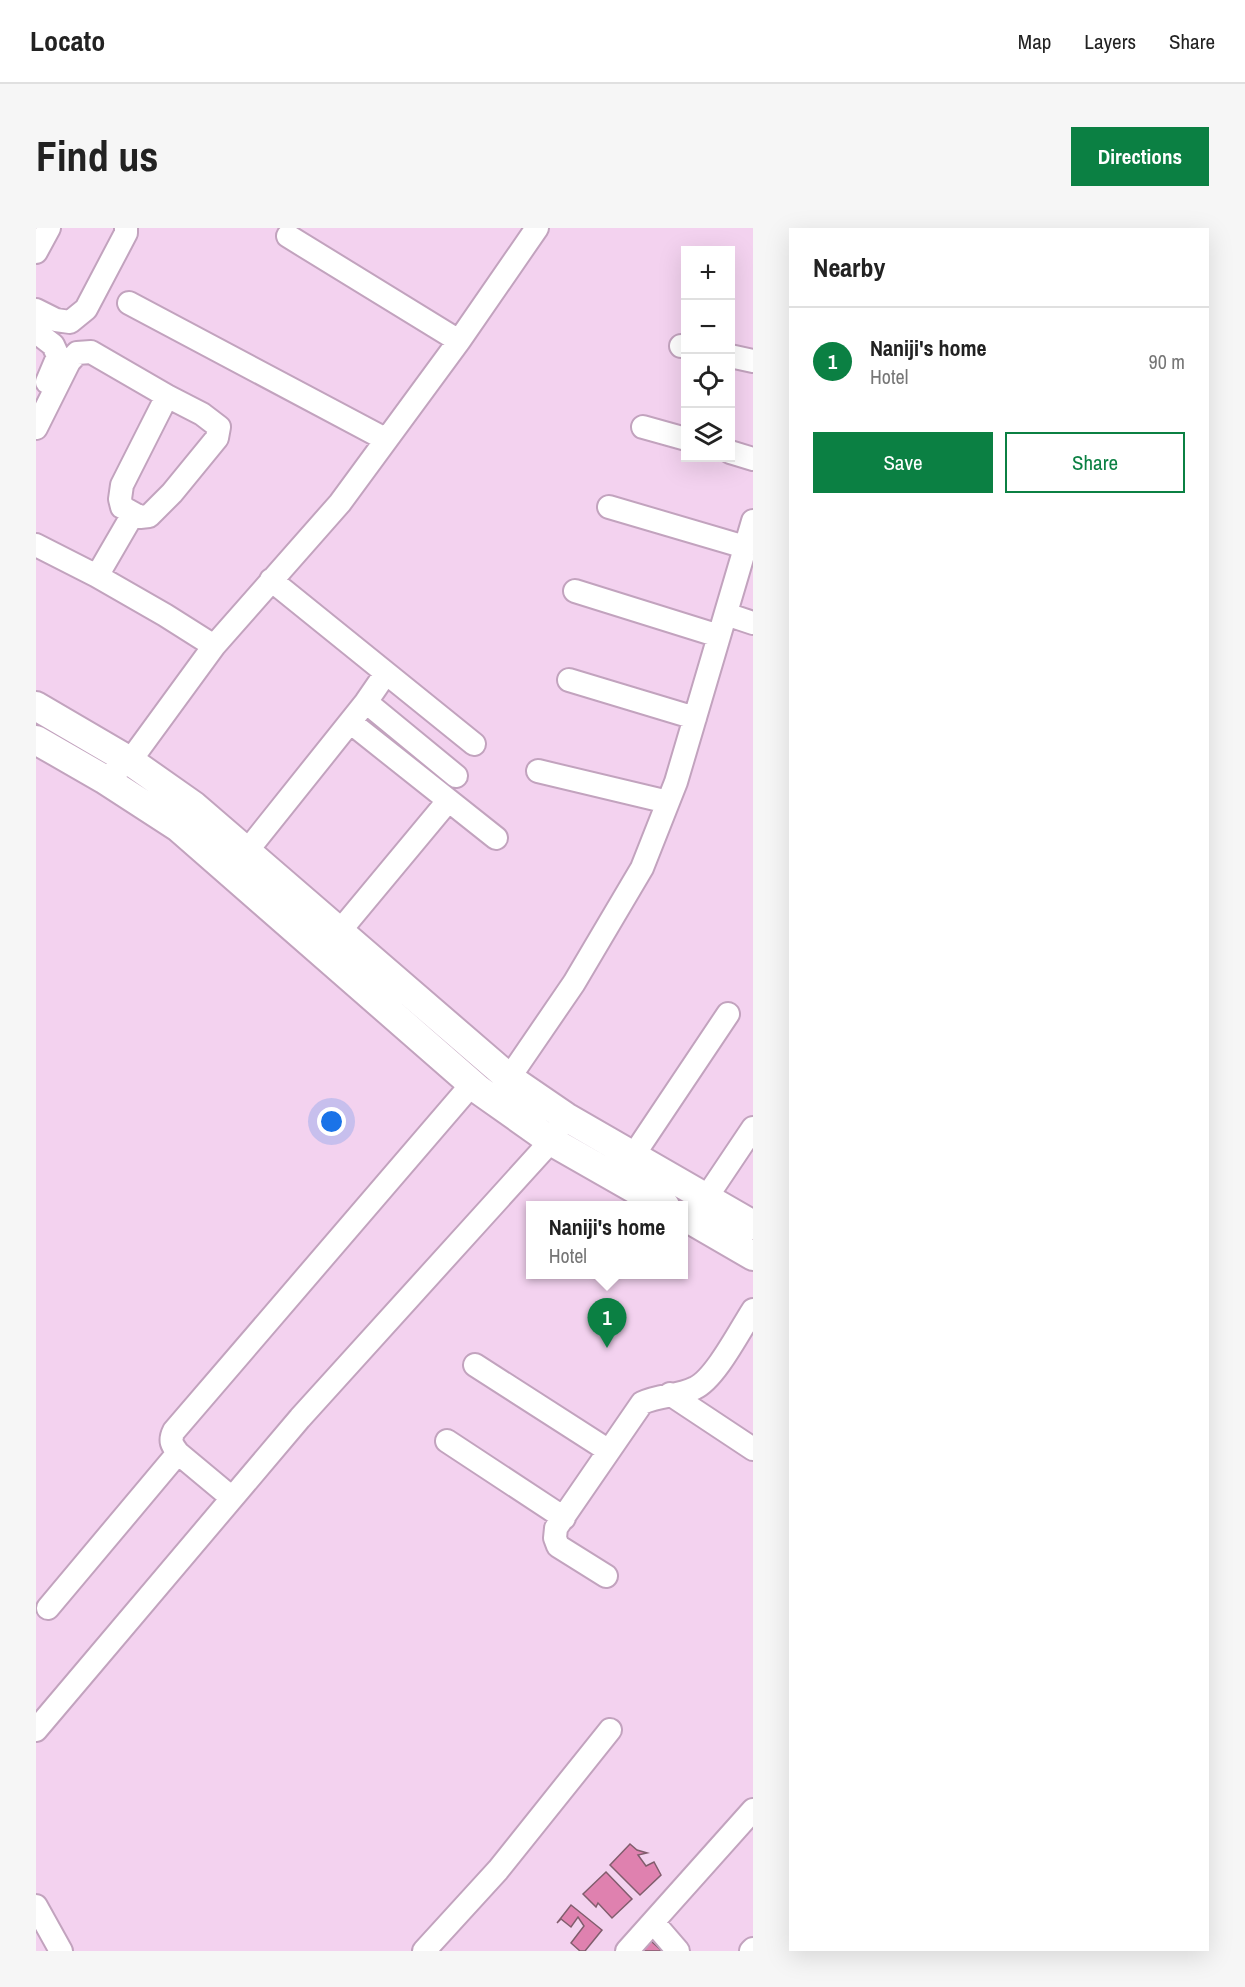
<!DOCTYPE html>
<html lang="en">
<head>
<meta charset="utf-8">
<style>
  :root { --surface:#fff; --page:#f6f6f6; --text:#222; --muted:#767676; --line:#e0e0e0; --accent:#0b8043 }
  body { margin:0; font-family:"Archivo Narrow",sans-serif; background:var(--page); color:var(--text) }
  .controls { position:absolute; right:18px; top:18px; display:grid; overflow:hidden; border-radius:0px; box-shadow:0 6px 24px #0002 }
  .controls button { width:54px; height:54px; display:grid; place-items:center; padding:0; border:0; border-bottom:2px solid var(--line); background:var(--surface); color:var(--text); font:30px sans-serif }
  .you { position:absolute; left:296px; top:894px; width:21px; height:21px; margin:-15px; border:4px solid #fff; border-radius:50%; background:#1a73e8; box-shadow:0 0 0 9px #1a73e833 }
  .badge { display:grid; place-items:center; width:39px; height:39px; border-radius:50%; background:var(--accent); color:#fff; font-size:20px; font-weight:700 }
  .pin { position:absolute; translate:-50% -50px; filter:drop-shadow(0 2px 3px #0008) }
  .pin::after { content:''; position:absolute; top:32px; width:21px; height:18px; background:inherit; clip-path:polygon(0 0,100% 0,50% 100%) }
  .popup { position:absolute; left:490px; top:973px; width:162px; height:78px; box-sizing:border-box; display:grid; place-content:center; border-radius:0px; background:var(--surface); filter:drop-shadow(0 2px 4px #0005); font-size:20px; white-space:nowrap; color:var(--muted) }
  .popup b { font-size:22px; color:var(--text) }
  .popup::after { content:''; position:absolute; left:50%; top:100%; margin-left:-12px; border:12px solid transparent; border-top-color:var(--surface) }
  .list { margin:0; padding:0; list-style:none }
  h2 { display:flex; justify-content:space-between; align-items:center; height:78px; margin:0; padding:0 24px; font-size:26px }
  h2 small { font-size:20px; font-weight:400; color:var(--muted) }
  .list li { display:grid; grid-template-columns:39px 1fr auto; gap:18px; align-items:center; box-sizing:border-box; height:108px; padding:0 24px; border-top:2px solid var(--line) }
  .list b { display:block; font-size:22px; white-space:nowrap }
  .list p { margin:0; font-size:20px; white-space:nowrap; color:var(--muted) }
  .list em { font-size:20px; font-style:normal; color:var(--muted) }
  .actions { display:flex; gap:12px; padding:18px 24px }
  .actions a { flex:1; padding:14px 0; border:2px solid var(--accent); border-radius:0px; text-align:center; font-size:21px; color:var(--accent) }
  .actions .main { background:var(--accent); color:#fff }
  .icon { flex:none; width:33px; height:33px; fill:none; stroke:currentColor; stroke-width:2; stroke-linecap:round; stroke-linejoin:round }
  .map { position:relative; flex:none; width:717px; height:1723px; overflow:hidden; border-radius:0px }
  header { display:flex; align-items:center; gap:36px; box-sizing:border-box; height:84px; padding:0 30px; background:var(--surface); border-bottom:2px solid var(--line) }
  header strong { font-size:28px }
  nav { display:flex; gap:33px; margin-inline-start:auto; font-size:21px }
  .intro { display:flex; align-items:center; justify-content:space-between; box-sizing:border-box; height:144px; padding:0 36px }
  h1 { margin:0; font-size:42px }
  .button { padding:15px 27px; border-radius:0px; background:var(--accent); color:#fff; font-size:21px; font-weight:700 }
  main { display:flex; gap:36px; padding:0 36px }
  aside { flex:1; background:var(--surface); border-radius:0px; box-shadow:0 6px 24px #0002 }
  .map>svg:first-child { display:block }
</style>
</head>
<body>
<header>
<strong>Locato</strong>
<nav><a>Map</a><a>Layers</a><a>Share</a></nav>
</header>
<div class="intro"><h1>Find us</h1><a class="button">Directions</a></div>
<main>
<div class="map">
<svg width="717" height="1723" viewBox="0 0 717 1723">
  <rect width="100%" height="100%" fill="#f3d2ef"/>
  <path fill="#df81af" stroke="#815d6d" stroke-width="1.5" d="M594,1616L601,1622L611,1625L602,1627L610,1638L618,1634L625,1647L604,1667L574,1637Z
    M570,1644L596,1671L576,1690L562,1675L560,1679L547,1666Z
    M535,1677L566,1702L549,1723H544L535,1715L548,1698L542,1689L535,1699L525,1691L521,1695Z
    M615,1713L626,1723H606Z"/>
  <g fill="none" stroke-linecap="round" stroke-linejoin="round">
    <g stroke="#c2a3be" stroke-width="26">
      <path id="minor" d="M252,8L423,113
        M0,24L13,0
        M93,75L349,211
        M0,82L20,92L34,94L50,81L90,5V0
        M0,104L17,117L22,128L11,154
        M645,118H650
        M694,128L717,133
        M607,199L650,211
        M0,200L33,134L41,125L55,124L131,168L166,186L183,199L181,210L136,265L113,288L104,289L86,279L84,271L86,257L131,168
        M694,224L717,231
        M573,279L709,319
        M97,286L61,348L129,387L178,418
        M0,317L61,348
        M235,352L438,516
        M539,363L683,408
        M690,386L717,395
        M533,452L659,490
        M330,474L420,548
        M314,494L460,610
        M502,543L632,574
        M68,551L94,533L178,418L304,275L423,113L501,0
        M211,623L330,474L350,445
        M303,704L412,573
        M473,850L538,755L606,640L640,554L717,293
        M597,928L692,786
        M670,970L717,900
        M439,1137L573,1223
        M634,1166L717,1221
        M411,1213L528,1290
        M196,1270L142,1225C136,1217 133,1213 138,1203L436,856
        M570,1348L522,1318L519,1310L520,1300L606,1175C625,1166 642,1169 659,1160C679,1151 704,1102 717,1082
        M12,1380L142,1225
        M0,1502L264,1190L515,913L522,901
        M0,1678L25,1723
        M617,1694L642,1723
        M388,1723L462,1642L574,1502
        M591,1723L717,1582
        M715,1723L717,1721"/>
    </g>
    <g stroke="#c2a3be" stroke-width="32">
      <path id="tertiary" d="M0,478L94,533L158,578L473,850L530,889L717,997
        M0,512L68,551L142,599L443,862L515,913L629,978
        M648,988L717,1028"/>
    </g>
    <use href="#minor" stroke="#fff" stroke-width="22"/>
    <use href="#tertiary" stroke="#fff" stroke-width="28"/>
  </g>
</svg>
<div class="controls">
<button>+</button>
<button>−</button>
<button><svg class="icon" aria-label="locate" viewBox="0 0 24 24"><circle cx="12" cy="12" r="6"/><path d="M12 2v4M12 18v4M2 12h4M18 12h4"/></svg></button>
<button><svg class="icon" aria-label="layers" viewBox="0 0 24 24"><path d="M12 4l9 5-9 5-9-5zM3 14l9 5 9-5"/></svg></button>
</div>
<div class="you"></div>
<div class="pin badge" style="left:571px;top:1120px">1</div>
<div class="popup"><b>Naniji's home</b>Hotel</div>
</div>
<aside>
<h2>Nearby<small></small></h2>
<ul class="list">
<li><span class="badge">1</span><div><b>Naniji's home</b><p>Hotel</p></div><em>90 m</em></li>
</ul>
<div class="actions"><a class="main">Save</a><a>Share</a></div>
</aside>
</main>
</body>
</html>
